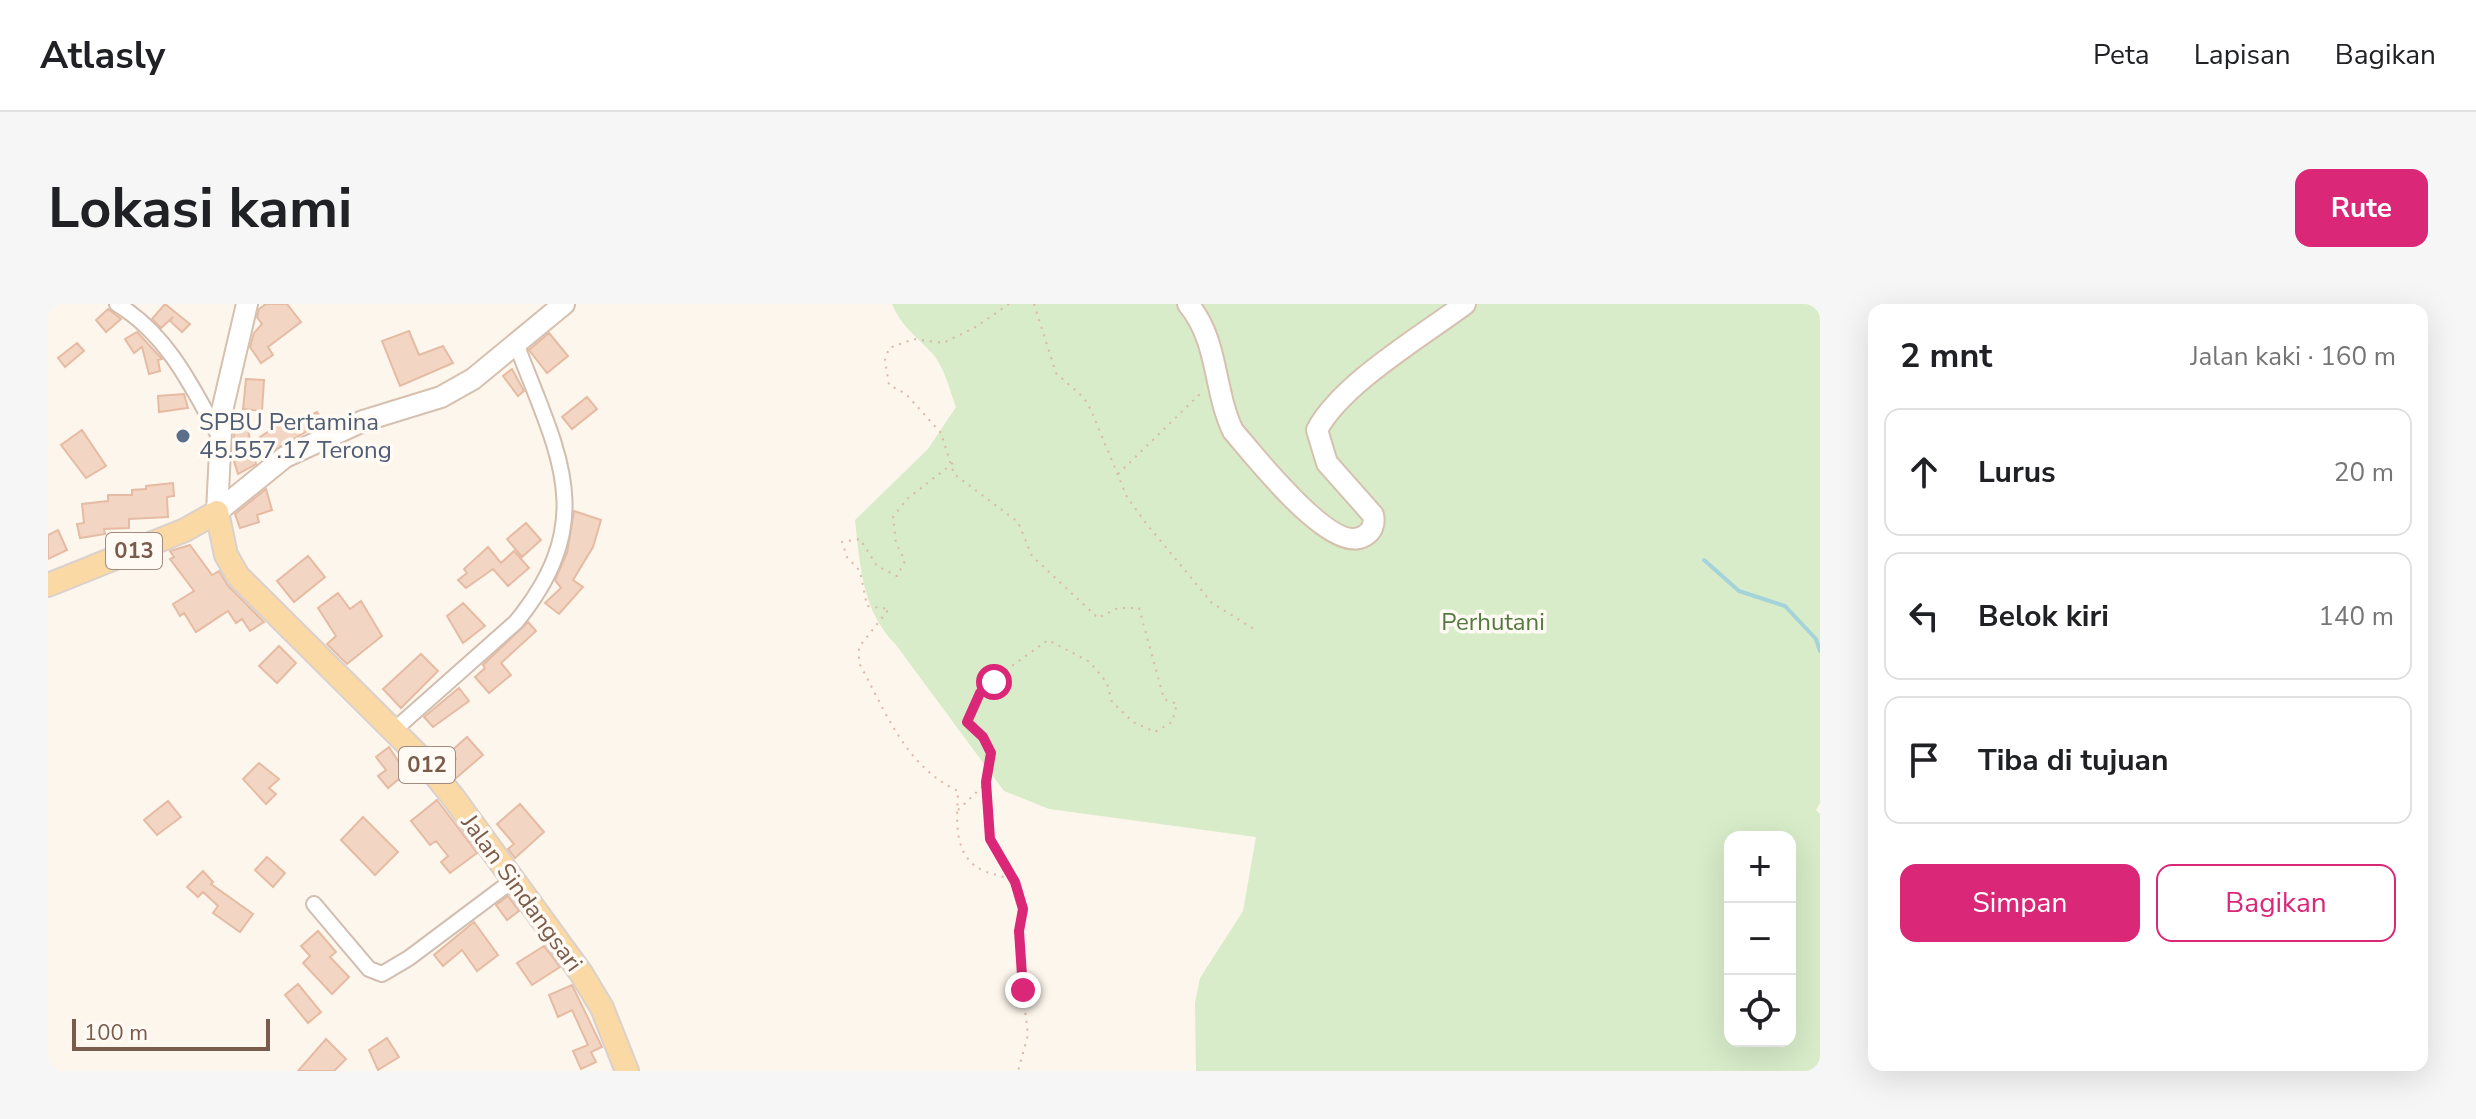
<!DOCTYPE html>
<html lang="id">
<head>
<meta charset="utf-8">
<style>
  :root { --surface:#fff; --page:#f6f6f6; --text:#202124; --muted:#757577; --line:#e0e0e0; --accent:#db2777 }
  body { margin:0; font-family:"Nunito Sans",sans-serif; background:var(--page); color:var(--text) }
  .controls { position:absolute; right:24px; bottom:24px; display:grid; overflow:hidden; border-radius:16px; box-shadow:0 8px 32px #0002 }
  .controls button { width:72px; height:72px; display:grid; place-items:center; padding:0; border:0; border-bottom:2px solid var(--line); background:var(--surface); color:var(--text); font:40px sans-serif }
  .scale { position:absolute; left:24px; bottom:20px; width:198px; box-sizing:border-box; padding-left:8px; border:4px solid #7a5c4d; border-top:0; font-size:22px; line-height:28px; white-space:nowrap; color:#7a5c4d; -webkit-text-stroke:6px #fffaf3; paint-order:stroke }
  .stop { position:absolute; width:24px; height:24px; margin:-18px; border:6px solid #db2777; border-radius:50%; background:#fff }
  .stop.end { background:#db2777; border-color:#fff; box-shadow:0 2px 8px #0008 }
  .list { margin:0; padding:0; list-style:none }
  h2 { display:flex; justify-content:space-between; align-items:center; height:104px; margin:0; padding:0 32px; font-size:34px }
  h2 small { font-size:26px; font-weight:400; color:var(--muted) }
  .list li { display:grid; grid-template-columns:52px 1fr auto; gap:24px; align-items:center; box-sizing:border-box; height:128px; margin:0 16px 16px; padding:0 16px; border:2px solid var(--line); border-radius:16px }
  .list b { display:block; font-size:30px; white-space:nowrap }
  .list em { font-size:26px; font-style:normal; color:var(--muted) }
  .actions { display:flex; gap:16px; padding:24px 32px }
  .actions a { flex:1; padding:18px 0; border:2px solid var(--accent); border-radius:16px; text-align:center; font-size:28px; color:var(--accent) }
  .actions .main { background:var(--accent); color:#fff }
  .icon { flex:none; width:44px; height:44px; fill:none; stroke:currentColor; stroke-width:2; stroke-linecap:round; stroke-linejoin:round }
  .map { position:relative; flex:none; width:1772px; height:767px; overflow:hidden; border-radius:16px }
  header { display:flex; align-items:center; gap:48px; box-sizing:border-box; height:112px; padding:0 40px; background:var(--surface); border-bottom:2px solid var(--line) }
  header strong { font-size:38px }
  nav { display:flex; gap:44px; margin-inline-start:auto; font-size:28px }
  .intro { display:flex; align-items:center; justify-content:space-between; box-sizing:border-box; height:192px; padding:0 48px }
  h1 { margin:0; font-size:56px }
  .button { padding:20px 36px; border-radius:16px; background:var(--accent); color:#fff; font-size:28px; font-weight:700 }
  main { display:flex; gap:48px; padding:0 48px }
  aside { flex:1; background:var(--surface); border-radius:16px; box-shadow:0 8px 32px #0002 }
  .map>svg:first-child { display:block }
</style>
</head>
<body>
<header>
<strong>Atlasly</strong>
<nav><a>Peta</a><a>Lapisan</a><a>Bagikan</a></nav>
</header>
<div class="intro"><h1>Lokasi kami</h1><a class="button">Rute</a></div>
<main>
<div class="map">
<svg width="1772" height="767" viewBox="0 0 1772 767">
  <rect width="100%" height="100%" fill="#fdf6ec"/>
  <path fill="#d8ecc9" fill-rule="evenodd" d="M844,0H1772V499L1768,506L1772,510V767H1148L1147,699L1152,674L1195,607L1208,533L1001,505L956,487L848,341C814,307 812,262 807,216L880,145L908,103C902,87 896,62 884,49C868,32 854,23 844,0ZM1682,533H1742V737H1682Z"/>
  <g fill="none" stroke-linecap="round" stroke-linejoin="round">
    <path stroke="#a5d3da" stroke-width="4" d="M1656,256L1691,287L1737,302L1768,335L1772,347"/>
  </g>
  <path fill="#f3d5c3" stroke="#e6bba3" stroke-width="2" d="M117,0L142,20L134,28L122,17L125,13L113,24L104,15Z
    M218,0H239L253,18L220,43L225,51L213,59L202,43L206,29L214,20L209,13L211,5Z
    M60,5L73,15L58,28L48,16Z
    M361,27L371,51L395,42L405,59L352,82L334,37Z
    M89,28L114,55L110,56L112,67L101,70L94,43L86,49L77,35Z
    M501,29L520,52L499,69L481,46Z
    M29,39L36,47L17,63L10,54Z
    M464,65L476,87L470,92L455,72Z
    M198,75L216,76L214,107L195,105Z
    M136,90L140,104L111,108L110,92Z
    M539,93L549,105L524,125L514,113Z
    M269,108L275,118L223,148L212,133L243,113L246,119Z
    M197,114L208,160L190,170L185,154L187,116Z
    M34,126L58,162L38,174L13,141Z
    M125,179L126,192L119,193L120,213L81,215V224L56,225L57,230L32,234L29,220L36,219L34,200L60,197V191H84V186L98,185V182Z
    M218,185L224,206L209,211L211,218L192,224L187,210Z
    M526,207L553,216L545,243L525,276L535,283L511,310L497,299L513,284L507,276L519,249Z
    M478,219L493,236L474,253L459,235Z
    M10,226L19,246L0,255V231Z
    M142,241L164,271L171,267L180,282L216,318L202,327L194,315L188,319L180,307L148,328L136,309L132,312L125,300L146,287L122,255L126,253L122,247Z
    M440,243L453,259L466,247L481,264L460,282L445,265L418,284L410,276L419,269L416,265Z
    M260,252L277,273L246,298L229,277Z
    M290,289L302,305L313,297L334,332L299,360L279,340L288,332L270,304Z
    M415,299L437,322L415,339L399,312Z
    M480,318L488,327L453,359L463,371L441,389L427,373L437,364L435,361Z
    M231,342L248,359L229,379L211,362Z
    M373,350L390,367L353,404L335,385Z
    M411,384L421,397L385,423L376,413Z
    M419,433L435,451L408,474L399,463L408,455L402,448Z
    M341,443L358,469L340,484L330,472L338,466L328,453Z
    M211,459L231,475L221,484L228,490L218,500L195,475Z
    M389,496L429,549L402,569L393,558L400,552L388,537L382,541L363,517Z
    M120,497L133,513L109,531L96,516Z
    M472,500L496,528L467,554L460,545L466,540L449,520Z
    M315,513L350,548L327,571L293,536Z
    M219,553L237,569L225,583L207,566Z
    M155,567L165,578L163,580L205,610L192,628L165,609L170,602L155,588L150,593L139,583Z
    M460,592L471,607L459,616L448,601Z
    M426,618L450,651L429,667L414,646L395,662L386,651Z
    M270,627L288,648L282,653L301,673L284,690L255,659L262,652L253,642Z
    M496,642L512,663L484,681L469,659Z
    M250,680L273,708L260,719L237,691Z
    M524,681L554,743L543,748L548,758L533,765L525,747L540,741L524,706L510,713L501,691Z
    M339,734L351,753L330,766L321,746Z
    M278,735L298,755L286,767H250Z"/>
  <g fill="none" stroke-linecap="round" stroke-linejoin="round">
    <g stroke="#d1beb0" stroke-width="18">
      <path id="minor" d="M69,0C119,30 144,82 171,132
        M345,427L468,318C552,215 510,150 469,42
        M266,600L321,665L334,670L361,654L465,576"/>
    </g>
    <g stroke="#d6c0b0" stroke-width="24">
      <path id="secondary" d="M1140,0C1171,37 1165,85 1185,127C1206,151 1284,252 1316,232C1324,228 1327,220 1325,211L1279,159L1269,126C1293,80 1374,32 1417,0
        M169,208L237,153L315,117L393,93L425,75L516,0
        M169,208L174,107L199,0"/>
    </g>
    <g stroke="#dad1cd" stroke-width="26">
      <path id="primary" d="M0,281L137,226L169,208L178,251L190,272L375,456L405,493L533,669L554,704L579,767"/>
    </g>
    <path stroke="#d9b8a5" stroke-width="2" stroke-dasharray="2 6" stroke-linecap="butt" d="M961,0L926,24L895,39L866,35L841,44L837,56L841,81L858,90L893,129L906,170L970,218L984,252L1050,314L1070,304H1091L1116,395L1129,400L1124,418L1107,428L1085,418L1064,398L1059,379L1042,358L1000,336C969,359 931,380 919,418L935,433L943,449L938,478L942,535L967,578L975,605L971,655L980,731L970,767
      M986,0L1008,69L1036,94L1043,106L1079,193L1097,218L1164,299L1206,325
      M905,159L859,195L845,213L848,239L857,257L849,272L829,262L812,235L794,238L799,253L812,267L819,302L841,305L811,343V359C838,408 857,462 910,487C909,515 904,553 936,567C946,571 956,572 966,577
      M1070,170L1154,88
      M910,506L937,480"/>
    <use href="#minor" stroke="#fff" stroke-width="14"/>
    <use href="#secondary" stroke="#fff" stroke-width="20"/>
    <use href="#primary" stroke="#fbd9a5" stroke-width="22"/>
  </g>
  <g fill="none" stroke-linecap="round" stroke-linejoin="round">
    <path stroke="#db2777" stroke-width="10" d="M946,378L932,389L919,418L935,433L943,449L938,478L942,535L967,578L975,605L971,627L975,686"/>
  </g>
  <circle fill="#5c6f8a" stroke="#fffaf3" stroke-width="3" cx="135" cy="132" r="8"/>
  <g text-anchor="middle" dominant-baseline="central" stroke-width="7" stroke-linejoin="round" paint-order="stroke">
    <g fill="#fffaf3" stroke="#a28b7f" stroke-width="2">
      <rect x="58" y="229" width="56" height="36" rx="6"/>
      <rect x="351" y="443" width="56" height="36" rx="6"/>
    </g>
    <g font-size="22" font-weight="bold" fill="#7a5c4d">
      <text x="86" y="247">013</text>
      <text x="379" y="461">012</text>
    </g>
    <g font-size="24" fill="#4e5e75" stroke="#fffaf3" text-anchor="start">
      <text x="151" y="118">SPBU Pertamina<tspan x="151" dy="28">45.557.17 Terong</tspan></text>
    </g>
    <g font-size="24" fill="#537a41" stroke="#fffaf3">
      <text x="1445" y="318">Perhutani</text>
    </g>
    <g font-size="24" fill="#7a5c4d" stroke="#fffaf3">
      <text transform="translate(474 589) rotate(54)">Jalan Sindangsari</text>
    </g>
  </g>
</svg>
<div class="controls">
<button>+</button>
<button>−</button>
<button><svg class="icon" aria-label="locate" viewBox="0 0 24 24"><circle cx="12" cy="12" r="6"/><path d="M12 2v4M12 18v4M2 12h4M18 12h4"/></svg></button>
</div>
<div class="scale">100 m</div>
<div class="stop" style="left:946px;top:378px"></div>
<div class="stop end" style="left:975px;top:686px"></div>
</div>
<aside>
<h2>2 mnt<small>Jalan kaki · 160 m</small></h2>
<ul class="list">
<li><svg class="icon" aria-label="ahead" viewBox="0 0 24 24"><path d="M12 20V5M6 11l6-6 6 6"/></svg><div><b>Lurus</b></div><em>20 m</em></li>
<li><svg class="icon" aria-label="left" viewBox="0 0 24 24"><path d="M17 20v-9H6M10 6l-5 5 5 5"/></svg><div><b>Belok kiri</b></div><em>140 m</em></li>
<li><svg class="icon" aria-label="arrive" viewBox="0 0 24 24"><path d="M6 21V4h12l-3 4 3 4H6"/></svg><div><b>Tiba di tujuan</b></div></li>
</ul>
<div class="actions"><a class="main">Simpan</a><a>Bagikan</a></div>
</aside>
</main>
</body>
</html>
